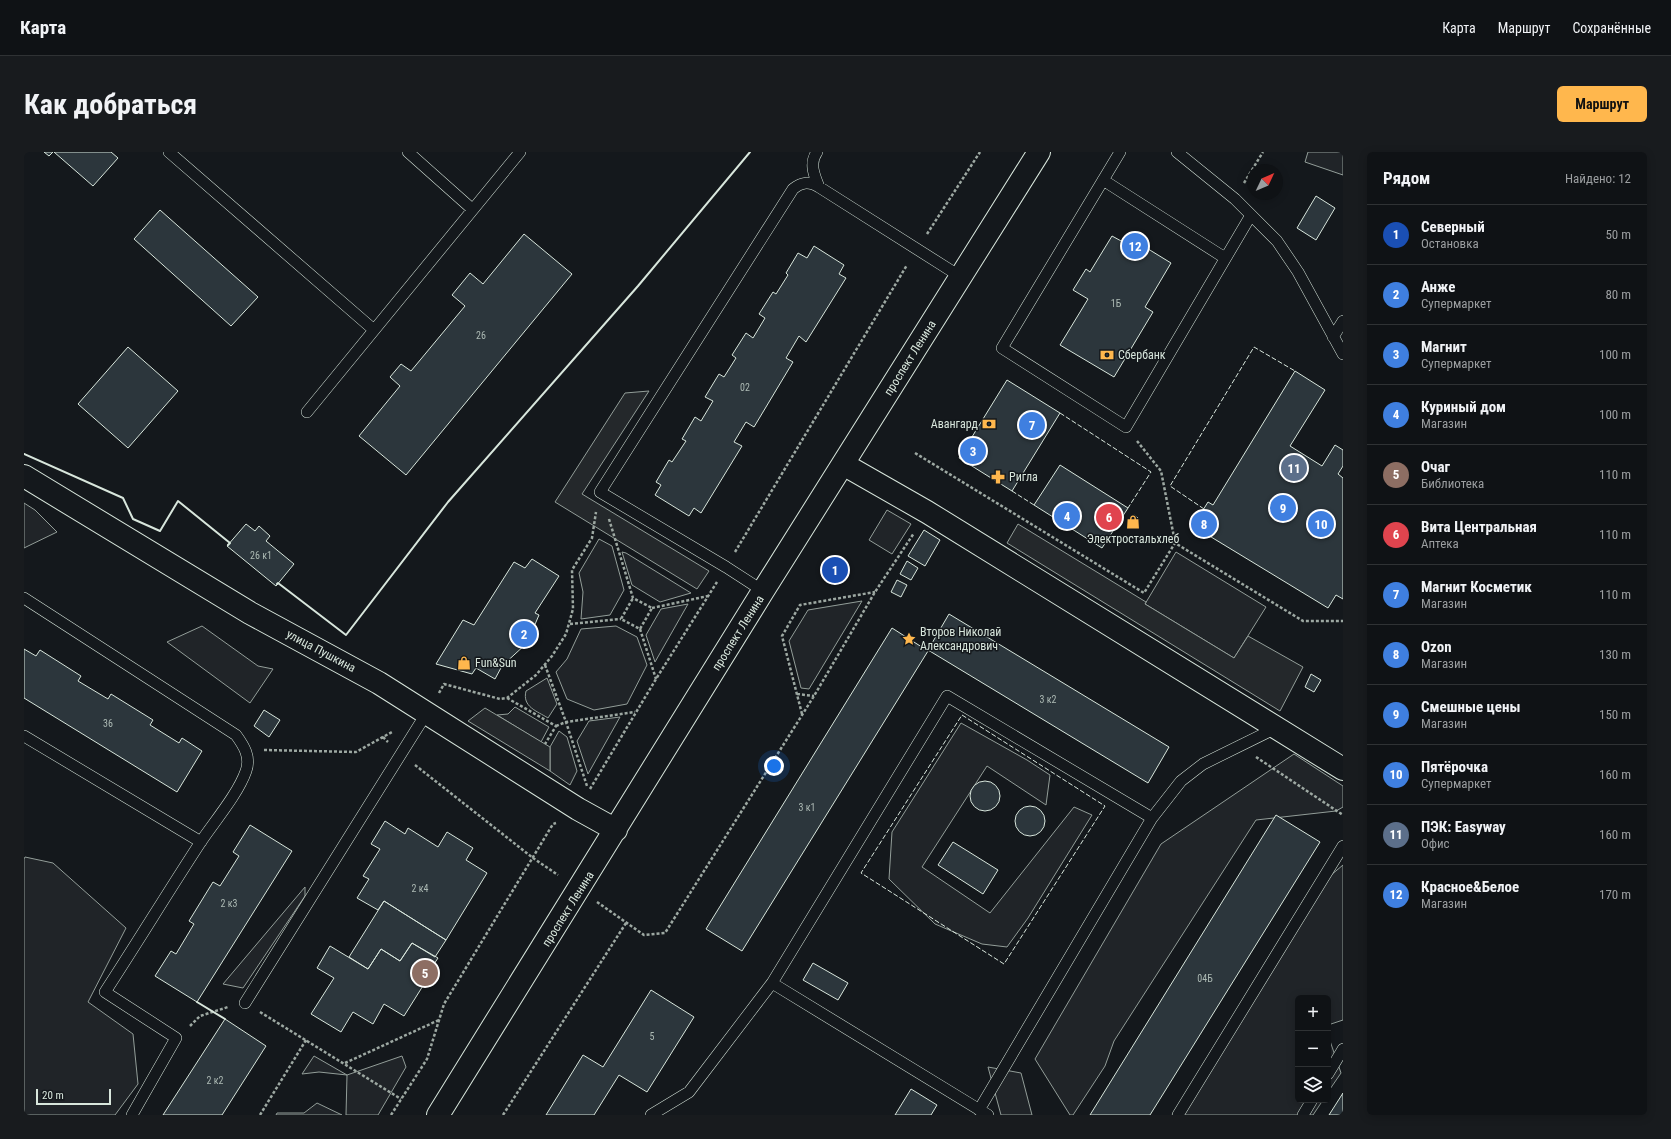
<!DOCTYPE html>
<html lang="ru">
<head>
<meta charset="utf-8">
<style>
  :root { --surface:#0f1215; --page:#181b1e; --text:#f1f3f6; --muted:#9b9ea0; --line:#2f3234; --accent:#ffb74d }
  body { margin:0; font-family:"Roboto Condensed",sans-serif; background:var(--page); color:var(--text) }
  .controls { position:absolute; right:12px; bottom:12px; display:grid; overflow:hidden; border-radius:6px; box-shadow:0 2px 10px #0003 }
  .controls button { width:36px; height:36px; display:grid; place-items:center; padding:0; border:0; border-bottom:1px solid var(--line); background:var(--surface); color:var(--text); font:20px sans-serif }
  .compass { position:absolute; left:1223px; top:12px; width:36px; height:36px; border-radius:50%; background:var(--surface); box-shadow:0 2px 10px #0003; rotate:46deg }
  .scale { position:absolute; left:12px; bottom:10px; width:75px; box-sizing:border-box; padding-left:4px; border:2px solid #d8e6dc; border-top:0; font-size:11px; line-height:14px; white-space:nowrap; color:#d8e6dc; -webkit-text-stroke:3px #14181c; paint-order:stroke }
  .you { position:absolute; left:750px; top:614px; width:14px; height:14px; margin:-10px; border:3px solid #fff; border-radius:50%; background:#1a73e8; box-shadow:0 0 0 6px #1a73e833 }
  .badge { display:grid; place-items:center; width:26px; height:26px; border-radius:50%; background:var(--accent); color:#fff; font-size:13px; font-weight:700 }
  .pin { position:absolute; translate:-50% -50%; border:2px solid #fff; box-shadow:0 1px 4px #0006 }
  .list { margin:0; padding:0; list-style:none }
  h2 { display:flex; justify-content:space-between; align-items:center; height:52px; margin:0; padding:0 16px; font-size:17px }
  h2 small { font-size:13px; font-weight:400; color:var(--muted) }
  .list li { display:grid; grid-template-columns:26px 1fr auto; gap:12px; align-items:center; box-sizing:border-box; height:60px; padding:0 16px; border-top:1px solid var(--line) }
  .list b { display:block; font-size:15px; white-space:nowrap }
  .list p { margin:0; font-size:13px; white-space:nowrap; color:var(--muted) }
  .list em { font-size:13px; font-style:normal; color:var(--muted) }
  .icon { flex:none; width:22px; height:22px; fill:none; stroke:currentColor; stroke-width:2; stroke-linecap:round; stroke-linejoin:round }
  .map { position:relative; flex:none; width:1319px; height:963px; overflow:hidden; border-radius:6px }
  header { display:flex; align-items:center; gap:24px; box-sizing:border-box; height:56px; padding:0 20px; background:var(--surface); border-bottom:1px solid var(--line) }
  header strong { font-size:19px }
  nav { display:flex; gap:22px; margin-inline-start:auto; font-size:14px }
  .intro { display:flex; align-items:center; justify-content:space-between; box-sizing:border-box; height:96px; padding:0 24px }
  h1 { margin:0; font-size:28px }
  .button { padding:10px 18px; border-radius:6px; background:var(--accent); color:#111; font-size:14px; font-weight:700 }
  main { display:flex; gap:24px; padding:0 24px }
  aside { flex:1; background:var(--surface); border-radius:6px; box-shadow:0 2px 10px #0003 }
  .map>svg:first-child { display:block }
</style>
</head>
<body>
<header>
<strong>Карта</strong>
<nav><a>Карта</a><a>Маршрут</a><a>Сохранённые</a></nav>
</header>
<div class="intro"><h1>Как добраться</h1><a class="button">Маршрут</a></div>
<main>
<div class="map">
<svg width="1319" height="963" viewBox="0 0 1319 963">
  <rect width="100%" height="100%" fill="#14181c"/>
  <path fill="#202428" stroke="#939e99" d="M1284,0H1319V23L1281,10Z
    M0,351L11,358L33,380L0,396Z
    M863,358L887,372L868,402L845,388Z
    M575,387L588,394L600,438L586,463L557,467L559,440L555,421Z
    M598,400L602,401L667,441L636,450L608,433Z
    M1152,400L1242,455L1210,506L1121,452Z
    M838,449L785,537L777,536L765,489L784,458Z
    M664,452L631,510L622,483L637,457Z
    M178,474L234,514L249,517L226,551L143,490Z
    M592,474L613,485L623,513L603,552L570,558L543,547L532,520L543,507L557,477Z
    M523,526L533,552L524,566C513,559 498,555 502,539Z
    M491,555L525,575L517,590L473,563L484,562Z
    M596,565L564,622L553,589L565,569Z
    M937,571L1003,608L1026,623L1022,653L963,614L898,715L966,761L1050,655L1068,663L1004,766L983,795L958,792L911,772L865,727L868,680Z
    M535,579L543,585L553,619L546,633L526,619V595Z
    M1270,602L1319,634V655L1312,659L1232,668L1090,889L1081,914L1049,963H1046L1011,907L1137,692Z
    M1,705L29,711L102,776L64,850L109,882L114,932L91,963H0V707Z
    M1319,713V868L1304,873V846H1274V948H1299L1289,963H1148L1194,899L1282,744Z
    M281,735V744L219,836L199,832Z
    M1304,883L1317,921L1304,940Z
    M290,904L323,923L378,904L382,915L354,963H322L323,923L295,920L278,922Z
    M964,915L997,921L1008,963H977Z
    M293,951L318,963H252L253,961H280Z"/>
  <path fill="#24282b" stroke="#939e99" d="M625,239L558,342L685,419L673,437L531,350L601,241Z
    M994,372L1122,450L1121,452L1210,506L1224,484L1279,515L1256,559L983,391Z
    M461,556L526,595V619L444,569Z"/>
  <path fill="#2c363c" stroke="#d8e6dc" d="M20,0H29L25,4Z
    M30,0H87L94,6L69,34Z
    M1292,44L1311,56L1292,88L1273,76Z
    M136,58L234,145L207,174L110,87Z
    M500,82L548,122L382,323L335,284L376,234L366,225L377,212L387,219L441,154L428,143L446,121L459,132Z
    M1088,84L1099,90L1103,84L1147,111L1121,155L1129,160L1090,225L1036,193L1064,147L1049,138L1062,117L1066,120Z
    M790,94L820,113L815,122L822,126L782,190L775,184L762,206L769,210L730,275L722,270L710,290L718,294L677,361L670,356L665,364L631,343L637,333L632,330L645,308L648,310L662,289L658,287L671,265L677,269L689,249L681,245L695,222L700,225L712,206L708,203L722,181L729,186L741,166L735,162L749,140L752,142L764,123L762,121L774,101L783,106Z
    M104,195L154,239L104,296L54,252Z
    M1271,219L1301,238L1266,294L1298,314L1311,293L1319,298V314L1314,322L1319,326V447L1312,443L1304,456L1169,374L1184,350L1189,353Z
    M983,228L1036,261L988,339L935,306Z
    M1036,313L1104,356L1078,396L1010,353Z
    M1110,363L1115,367L1109,376L1103,372Z
    M222,372L231,379L235,374L246,384L242,389L270,412L252,434L203,394Z
    M900,378L916,388L901,414L884,404Z
    M508,407L535,424L511,461L515,463L503,491L478,514L471,527L452,516L448,522L412,512L439,468L450,473L490,410L501,416Z
    M812,408L818,411L811,425L805,422Z
    M883,409L894,416L887,428L876,422Z
    M873,428L883,433L877,445L867,440Z
    M925,462L1145,595L1124,631L904,498Z
    M868,476L904,499L718,799L682,777Z
    M0,497L12,504L16,498L57,524L54,529L84,547L87,542L129,568L126,573L155,591L158,586L178,599L153,640L0,546Z
    M1287,522L1297,528L1290,540L1281,535Z
    M240,558L256,568L245,585L230,574Z
    M946 644a15 15 0 1 1 30 0a15 15 0 1 1-30 0Z
    M991 669a15 15 0 1 1 30 0a15 15 0 1 1-30 0Z
    M1252,663L1296,690L1126,963H1066Z
    M361,669L381,682L384,676L414,695L423,680L449,696L442,708L463,721L422,788L360,749L354,758L333,746L345,727L339,724L356,697L347,692Z
    M226,673L268,699L173,850L131,824L147,799L152,802L170,772L165,769L189,730L196,734L215,704L209,700Z
    M929,690L974,718L959,742L914,713Z
    M360,749L422,788L411,805L388,791L376,809L357,797L344,817L325,805Z
    M388,791L414,806L408,815L415,819L406,832L402,829L380,864L360,852L349,872L329,860L317,880L287,862L310,826L293,816L306,794L344,817L357,797L376,809Z
    M789,811L824,831L814,848L779,828Z
    M627,838L670,865L623,940L595,923L570,963H522L559,903L579,915Z
    M201,867L242,894L198,963H139Z
    M887,937L913,953L907,963H871Z
    M1319,941V963H1305Z"/>
  <g fill="none" stroke-linecap="round" stroke-linejoin="round">
    <g stroke="#d8e6dc" stroke-width="12">
      <path id="lane" d="M145,0L350,178
        M384,0L448,57
        M793,0C785,11 790,23 795,35
        M1096,0L978,196L1102,275L1227,63
        M1153,0L1211,47L1253,89L1274,120L1319,202
        M1079,28L1201,106
        M1309,185L1319,169
        M283,260L496,0
        M739,439L702,415L576,340L769,37C778,30 785,29 795,35L937,125
        M0,446L212,583C220,594 227,605 222,619C214,642 190,670 176,691C144,740 113,791 81,840L152,886L108,963
        M0,584L177,690
        M748,831L964,963
        M221,851L402,562
        M1304,922L1319,897
        M955,958L1128,666L1157,629L1179,612L1252,576
        M627,963L665,940L748,831L923,544L1128,666
        M1154,963L1319,694
        M1279,963L1288,948"/>
    </g>
    <g stroke="#d8e6dc" stroke-width="24">
      <path id="secondary" d="M819,312L903,360L1319,617
        M0,324L226,461L355,531L554,657L592,678
        M414,963L739,439L1015,0"/>
    </g>
    <path stroke="#9da8a2" stroke-width="2.5" stroke-dasharray="3 2" stroke-linecap="butt" d="M1220,31L1239,0
      M903,82L956,0
      M1113,289L1137,319L1151,390
      M891,301L1120,441L1151,391L1279,469H1319
      M585,367L609,446L628,456L616,477L597,467L609,446
      M711,400L883,113
      M628,456L684,444
      M546,472L597,467
      M616,477L632,527
      M521,513L542,570L563,634
      M415,541L420,532L476,547L483,546L512,523L528,504L542,482L549,457L548,418L568,386L572,360
      M773,542L790,544
      M483,546L532,574L521,592
      M778,562L758,484L776,453L851,440
      M532,574L542,570L611,560
      M359,585L364,590
      M240,598L332,600L368,580
      M1232,605L1319,663
      M391,613L509,706L534,723
      M566,637L632,527L693,430
      M573,750L620,783L641,781L790,544L851,440L890,381
      M236,860L377,947
      M166,874L176,864L204,855
      M321,911L415,868
      M236,963L282,888
      M367,963L403,907L420,852L529,672L532,671
      M479,963L602,771"/>
    <use href="#lane" stroke="#14181c" stroke-width="11"/>
    <use href="#secondary" stroke="#14181c" stroke-width="22"/>
    <path stroke="#d8e6dc" stroke-width="1" stroke-dasharray="5 2" stroke-linecap="butt" d="M1036,261L1127,320L1104,356
      M988,339L1010,353
      M1180,357L1146,334L1230,195L1271,219
      M938,563L1081,654L980,812L837,721Z"/>
    <path stroke="#d8e6dc" stroke-width="2" d="M0,302L99,346L109,367L136,379L154,349L206,391L204,393
      M253,432L254,431L322,483L424,350L614,134L726,0
      M173,850L201,867"/>
  </g>
  <defs>
    <g id="bank-bare" transform="scale(1.08)"><path d="M-6-4H6V4H-6ZM0-2.3a2.3 2.3 0 1 0 0 4.6a2.3 2.3 0 1 0 0-4.6Z" fill="#ffb74d" stroke="#14181c" stroke-width="2.5" paint-order="stroke"/></g>
    <g id="pharmacy-bare" transform="scale(1.08)"><path d="M-2-6h4v4h4v4h-4v4h-4v-4h-4v-4h4Z" fill="#ffb74d" stroke="#14181c" stroke-width="2.5" paint-order="stroke"/></g>
    <g id="shop-bare" transform="scale(1.08)"><path d="M-5-2.5h2.3a2.7 3.5 0 0 1 5.4 0H5L5.5 6h-11ZM-1.5-2.5h3a1.5 2.3 0 0 0-3 0Z" fill="#ffb74d" stroke="#14181c" stroke-width="2.5" paint-order="stroke"/></g>
    <g id="sight-bare" transform="scale(1.08)"><path d="M0-6L1.8-2.2L6-1.7L2.9 1.2L3.7 5.4L0 3.3L-3.7 5.4L-2.9 1.2L-6-1.7L-1.8-2.2Z" fill="#ffb74d" stroke="#14181c" stroke-width="2.5" paint-order="stroke"/></g>
  </defs>
  <g fill-rule="evenodd">
    <use href="#bank-bare" x="1083" y="203"/>
    <use href="#bank-bare" x="965" y="272"/>
    <use href="#pharmacy-bare" x="974" y="325"/>
    <use href="#shop-bare" x="1109" y="370"/>
    <use href="#sight-bare" x="885" y="487"/>
    <use href="#shop-bare" x="440" y="511"/>
  </g>
  <g text-anchor="middle" dominant-baseline="central" stroke-width="3" stroke-linejoin="round" paint-order="stroke">
    <g font-size="10" fill="#adbab4">
      <text x="1092" y="151">1Б</text>
      <text x="457" y="183">26</text>
      <text x="721" y="235">02</text>
      <text x="237" y="403">26 к1</text>
      <text x="1024" y="547">3 к2</text>
      <text x="84" y="571">36</text>
      <text x="783" y="655">3 к1</text>
      <text x="396" y="736">2 к4</text>
      <text x="205" y="751">2 к3</text>
      <text x="1181" y="826">04Б</text>
      <text x="628" y="884">5</text>
      <text x="191" y="928">2 к2</text>
    </g>
    <g font-size="12" fill="#d8e6dc" stroke="#14181c" text-anchor="start">
      <text x="1094" y="203">Сбербанк</text>
      <text x="954" y="272" text-anchor="end">Авангард</text>
      <text x="985" y="325">Ригла</text>
      <text x="1109" y="387" text-anchor="middle">Электростальхлеб</text>
      <text x="896" y="480">Второв Николай<tspan x="896" dy="14">Александрович</tspan></text>
      <text x="451" y="511">Fun&amp;Sun</text>
    </g>
    <g font-size="12" fill="#d8e6dc" stroke="#14181c">
      <text transform="translate(886 206) rotate(-58)">проспект Ленина</text>
      <text transform="translate(714 481) rotate(-58)">проспект Ленина</text>
      <text transform="translate(297 499) rotate(28)">улица Пушкина</text>
      <text transform="translate(544 757) rotate(-58)">проспект Ленина</text>
    </g>
  </g>
</svg>
<div class="controls">
<button>+</button>
<button>−</button>
<button><svg class="icon" aria-label="layers" viewBox="0 0 24 24"><path d="M12 4l9 5-9 5-9-5zM3 14l9 5 9-5"/></svg></button>
</div>
<svg class="compass" viewBox="-18 -18 36 36"><path d="M0-13l5 13h-10z" fill="#e53935"/><path d="M0 13l5-13h-10z" fill="#9b9ea0"/></svg>
<div class="scale">20 m</div>
<div class="you"></div>
<div class="pin badge" style="left:811px;top:418px;background:#1a4fb4">1</div>
<div class="pin badge" style="left:500px;top:482px;background:#3f7fe0">2</div>
<div class="pin badge" style="left:949px;top:299px;background:#3f7fe0">3</div>
<div class="pin badge" style="left:1043px;top:364px;background:#3f7fe0">4</div>
<div class="pin badge" style="left:401px;top:821px;background:#8d6e63">5</div>
<div class="pin badge" style="left:1085px;top:365px;background:#e0444e">6</div>
<div class="pin badge" style="left:1008px;top:273px;background:#3f7fe0">7</div>
<div class="pin badge" style="left:1180px;top:372px;background:#3f7fe0">8</div>
<div class="pin badge" style="left:1259px;top:356px;background:#3f7fe0">9</div>
<div class="pin badge" style="left:1297px;top:372px;background:#3f7fe0">10</div>
<div class="pin badge" style="left:1270px;top:316px;background:#5c6f8a">11</div>
<div class="pin badge" style="left:1111px;top:94px;background:#3f7fe0">12</div>
</div>
<aside>
<h2>Рядом<small>Найдено: 12</small></h2>
<ul class="list">
<li><span class="badge" style="background:#1a4fb4">1</span><div><b>Северный</b><p>Остановка</p></div><em>50 m</em></li>
<li><span class="badge" style="background:#3f7fe0">2</span><div><b>Анже</b><p>Супермаркет</p></div><em>80 m</em></li>
<li><span class="badge" style="background:#3f7fe0">3</span><div><b>Магнит</b><p>Супермаркет</p></div><em>100 m</em></li>
<li><span class="badge" style="background:#3f7fe0">4</span><div><b>Куриный дом</b><p>Магазин</p></div><em>100 m</em></li>
<li><span class="badge" style="background:#8d6e63">5</span><div><b>Очаг</b><p>Библиотека</p></div><em>110 m</em></li>
<li><span class="badge" style="background:#e0444e">6</span><div><b>Вита Центральная</b><p>Аптека</p></div><em>110 m</em></li>
<li><span class="badge" style="background:#3f7fe0">7</span><div><b>Магнит Косметик</b><p>Магазин</p></div><em>110 m</em></li>
<li><span class="badge" style="background:#3f7fe0">8</span><div><b>Ozon</b><p>Магазин</p></div><em>130 m</em></li>
<li><span class="badge" style="background:#3f7fe0">9</span><div><b>Смешные цены</b><p>Магазин</p></div><em>150 m</em></li>
<li><span class="badge" style="background:#3f7fe0">10</span><div><b>Пятёрочка</b><p>Супермаркет</p></div><em>160 m</em></li>
<li><span class="badge" style="background:#5c6f8a">11</span><div><b>ПЭК: Easyway</b><p>Офис</p></div><em>160 m</em></li>
<li><span class="badge" style="background:#3f7fe0">12</span><div><b>Красное&amp;Белое</b><p>Магазин</p></div><em>170 m</em></li>
</ul>
</aside>
</main>
</body>
</html>
